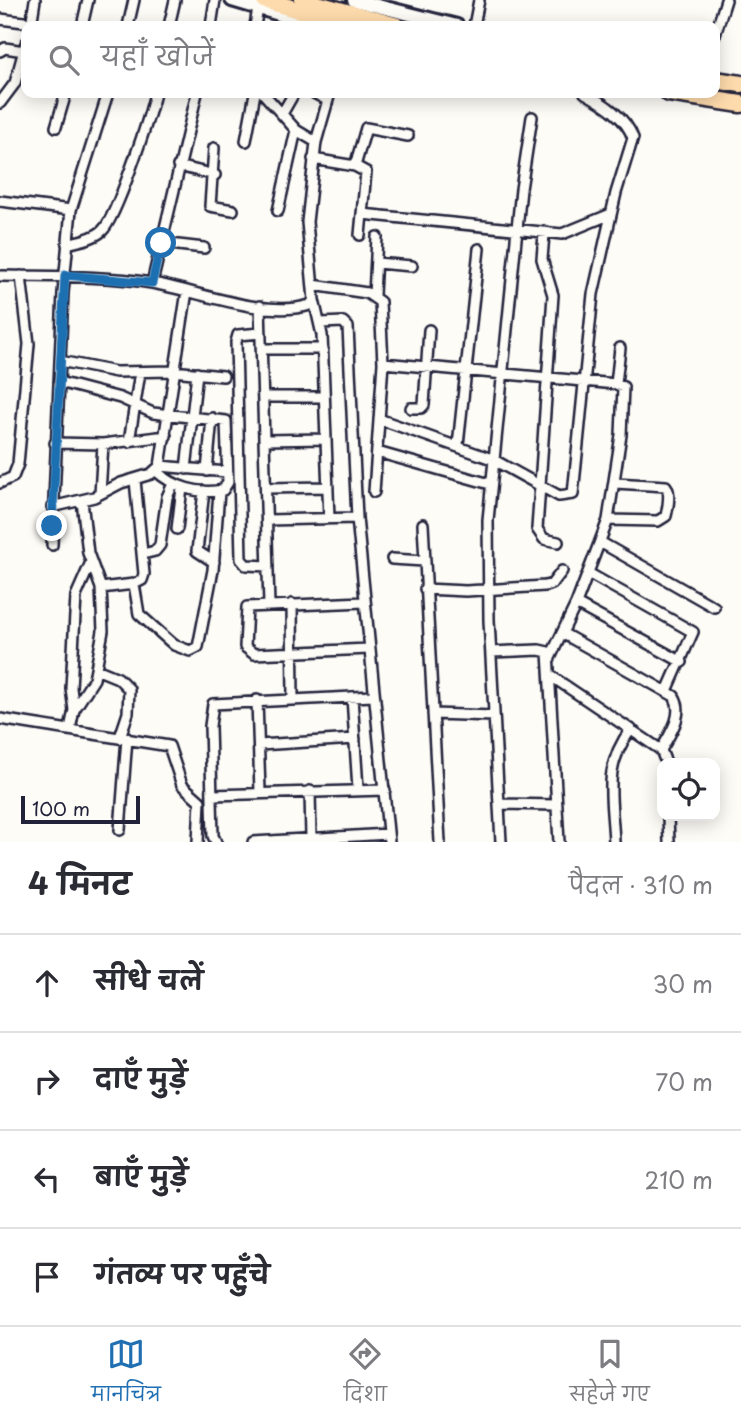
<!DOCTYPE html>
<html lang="hi">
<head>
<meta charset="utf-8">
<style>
  :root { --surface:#fff; --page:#f2f2f3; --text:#2b2b33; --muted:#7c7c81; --line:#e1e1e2; --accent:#1f6fb2 }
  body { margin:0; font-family:"Playpen Sans","Playpen Sans Deva",sans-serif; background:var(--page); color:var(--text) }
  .controls { position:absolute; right:21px; bottom:21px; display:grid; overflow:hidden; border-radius:14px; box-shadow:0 4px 18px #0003 }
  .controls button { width:63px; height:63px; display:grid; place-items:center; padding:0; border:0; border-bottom:2px solid var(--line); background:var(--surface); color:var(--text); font:35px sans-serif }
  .scale { position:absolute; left:21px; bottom:18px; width:119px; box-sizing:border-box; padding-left:7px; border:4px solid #22223b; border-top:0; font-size:19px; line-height:24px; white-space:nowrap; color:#22223b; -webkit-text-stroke:5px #fdfcf7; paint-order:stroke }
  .stop { position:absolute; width:21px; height:21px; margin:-16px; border:5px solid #1f6fb2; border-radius:50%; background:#fff }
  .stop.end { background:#1f6fb2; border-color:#fff; box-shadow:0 2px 7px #0008 }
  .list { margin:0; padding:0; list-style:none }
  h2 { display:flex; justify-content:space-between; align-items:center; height:91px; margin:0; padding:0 28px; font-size:30px }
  h2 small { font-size:23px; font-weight:400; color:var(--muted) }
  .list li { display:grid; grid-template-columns:46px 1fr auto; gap:21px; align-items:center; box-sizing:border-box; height:98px; padding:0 28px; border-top:2px solid var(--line) }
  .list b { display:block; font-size:26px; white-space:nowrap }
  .list em { font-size:23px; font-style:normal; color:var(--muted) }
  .icon { flex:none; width:38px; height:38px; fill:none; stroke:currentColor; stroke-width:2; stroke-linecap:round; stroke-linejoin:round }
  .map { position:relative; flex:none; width:741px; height:842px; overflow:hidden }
  .search { position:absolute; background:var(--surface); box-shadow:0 4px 18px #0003; left:21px; right:21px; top:21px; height:77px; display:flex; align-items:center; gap:18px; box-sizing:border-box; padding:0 24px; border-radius:14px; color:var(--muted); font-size:26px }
  .sheet { height:483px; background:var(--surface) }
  nav { display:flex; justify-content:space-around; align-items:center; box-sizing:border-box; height:98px; border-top:2px solid var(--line); background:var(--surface); font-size:19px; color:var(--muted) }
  nav a { display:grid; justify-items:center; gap:4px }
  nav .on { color:var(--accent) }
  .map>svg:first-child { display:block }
</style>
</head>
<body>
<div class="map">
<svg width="741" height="842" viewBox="0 0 741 842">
  <rect width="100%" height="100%" fill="#fdfcf7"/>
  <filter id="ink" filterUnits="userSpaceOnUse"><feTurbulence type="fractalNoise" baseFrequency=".0143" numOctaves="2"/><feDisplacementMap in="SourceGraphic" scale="14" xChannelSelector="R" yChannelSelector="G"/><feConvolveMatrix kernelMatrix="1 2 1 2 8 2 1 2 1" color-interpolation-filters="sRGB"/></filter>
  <g filter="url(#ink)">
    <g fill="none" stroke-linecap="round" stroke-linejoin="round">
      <g stroke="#22223b" stroke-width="14">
        <path id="street" d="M0,19L32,23
          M31,26L35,0
          M82,26L88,0
          M128,26L134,0
          M169,26L175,0
          M211,26L215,0
          M255,26L258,8
          M282,26L284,16
          M474,26L479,0
          M715,35L726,0
          M0,51L5,48L24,51
          M263,93L296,130L316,142
          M314,93L327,100
          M0,103L15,83L26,43
          M282,114L294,93
          M56,127L66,93
          M246,141L255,93
          M214,148L210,206L233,210
          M313,159L355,166L366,172L360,235
          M178,166L215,175
          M355,166L366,128L408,136
          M0,201L71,210L108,93
          M278,211L296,130
          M362,214L562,234L611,214
          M544,234L542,259L553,295L537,529L544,539L558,542
          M161,243L204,248
          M67,244C78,241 93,239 102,231C116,219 150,115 155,93
          M376,263L412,266
          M1,276C52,277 101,275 152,283C198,291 265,319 310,305L314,300L307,222L316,142L330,93
          M152,283L197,93
          M313,285L367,293L380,302L383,363L374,492
          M374,295L377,237
          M314,300L322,335L329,518
          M260,306L269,605
          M321,323L343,322L348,327L357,518L389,842
          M261,333L238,335L236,342L241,559L246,565L268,566
          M262,349H323
          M60,361L116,372L173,371L223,376
          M383,363L616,384L623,387L621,435L608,520L576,604L550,658
          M59,382L120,398L153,413L226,421L228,482L223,490C198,495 174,487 156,471
          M616,384L620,348
          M264,397H324
          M411,408H421L424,405L429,330
          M379,419L492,459L559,496L573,494L593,294L616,193L633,138C626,117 603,103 585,93
          M265,440L326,439
          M129,442L140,372
          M55,443L103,444L166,436
          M458,445L479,249
          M377,452L490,484
          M160,466L227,472
          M186,469L197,373
          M207,471L212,418
          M0,483L13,477L18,464L29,344L21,276
          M266,488L328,487
          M204,491L197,551L214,562
          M100,494L103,444
          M52,507L94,497L121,483L151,474L160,466L187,291
          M267,520L357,518
          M608,520L658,521L666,516C668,507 671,493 666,486L615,483
          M423,524L440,842
          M177,529L182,488
          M600,542L714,607
          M52,545L63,293L71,210
          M143,554L155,551L160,545L167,497L173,484
          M392,559L424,561
          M588,573L693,632L667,691
          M134,584L139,614L174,645L190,651L198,647L213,570L219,492
          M101,588L134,584L142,580L144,574L135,480
          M425,589L466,591L545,586L552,584L562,571
          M364,602L247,607L245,647L254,654L369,649
          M292,604L293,699
          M576,604L682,662
          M562,633L674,696C685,714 670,734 661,750
          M491,652L539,650L548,652L559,842
          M96,669L118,678L129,689L128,713L120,737
          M551,676L661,750L666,763
          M352,697L358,789
          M257,700L260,792
          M74,710L71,688L76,596L91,562
          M433,714L494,716
          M0,719L169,746L182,785L200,801L198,842
          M70,729L74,710L94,679L103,631L101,588L88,553L82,501
          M259,745L355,739
          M310,791L311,839
          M212,795L385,790
          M499,804L557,805
          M668,816L669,842
          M120,830L127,738
          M216,842L213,836L210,726L213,704L373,696
          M253,842L388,834
          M501,842L489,620L488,520L521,189L532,117
          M614,842C612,796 602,768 631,729"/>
      </g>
      <g stroke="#22223b" stroke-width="18">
        <path id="secondary" d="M232,0L320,26
          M354,0L457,26"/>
      </g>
      <g stroke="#22223b" stroke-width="21">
        <path id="highway" d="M264,0L354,26
          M303,0L397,26
          M715,80L741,84
          M669,93L741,104"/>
      </g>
      <use href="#street" stroke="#fdfcf7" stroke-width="9"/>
      <use href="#secondary" stroke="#fdfcf7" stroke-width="12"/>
      <use href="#highway" stroke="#fedbac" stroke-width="16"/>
    </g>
  </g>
  <g fill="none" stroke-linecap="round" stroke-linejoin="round" filter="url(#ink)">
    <path stroke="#1f6fb2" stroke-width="9" d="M52,526L65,275L152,283L161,243"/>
  </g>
</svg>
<div class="controls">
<button><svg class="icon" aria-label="locate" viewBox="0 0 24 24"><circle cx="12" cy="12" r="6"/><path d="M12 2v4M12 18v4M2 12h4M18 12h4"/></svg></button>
</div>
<div class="scale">100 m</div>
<div class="stop" style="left:161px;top:243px"></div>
<div class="stop end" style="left:52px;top:526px"></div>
<div class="search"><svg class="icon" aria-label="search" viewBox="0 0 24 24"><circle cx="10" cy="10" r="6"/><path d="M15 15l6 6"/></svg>यहाँ खोजें</div>
</div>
<section class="sheet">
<h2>4 मिनट<small>पैदल · 310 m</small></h2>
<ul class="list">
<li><svg class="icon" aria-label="ahead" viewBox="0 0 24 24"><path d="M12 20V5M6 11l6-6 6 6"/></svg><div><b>सीधे चलें</b></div><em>30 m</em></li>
<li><svg class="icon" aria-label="right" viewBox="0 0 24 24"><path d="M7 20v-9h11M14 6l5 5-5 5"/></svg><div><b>दाएँ मुड़ें</b></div><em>70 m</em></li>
<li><svg class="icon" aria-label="left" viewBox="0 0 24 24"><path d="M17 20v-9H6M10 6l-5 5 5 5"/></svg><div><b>बाएँ मुड़ें</b></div><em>210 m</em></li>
<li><svg class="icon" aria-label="arrive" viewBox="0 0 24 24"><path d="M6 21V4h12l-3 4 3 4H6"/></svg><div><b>गंतव्य पर पहुँचे</b></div></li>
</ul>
</section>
<nav>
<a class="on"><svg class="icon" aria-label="map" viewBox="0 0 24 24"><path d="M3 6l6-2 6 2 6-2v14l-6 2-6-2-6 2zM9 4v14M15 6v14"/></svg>मानचित्र</a>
<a><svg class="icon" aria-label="directions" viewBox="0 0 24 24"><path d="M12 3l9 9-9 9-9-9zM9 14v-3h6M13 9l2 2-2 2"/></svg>दिशा</a>
<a><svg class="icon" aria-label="saved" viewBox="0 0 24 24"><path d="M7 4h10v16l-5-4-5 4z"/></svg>सहेजे गए</a>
</nav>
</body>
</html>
